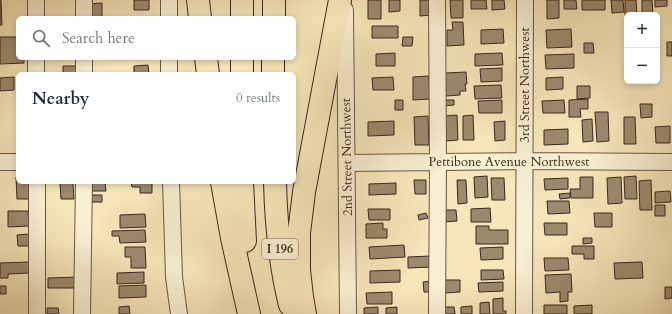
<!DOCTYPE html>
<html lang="en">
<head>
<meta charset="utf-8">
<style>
  :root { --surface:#fff; --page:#f6f6f7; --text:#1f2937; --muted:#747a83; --line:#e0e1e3 }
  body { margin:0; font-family:Cardo,serif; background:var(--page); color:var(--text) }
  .controls { position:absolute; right:12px; top:12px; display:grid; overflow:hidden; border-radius:6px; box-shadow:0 2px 6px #0003 }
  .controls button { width:36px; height:36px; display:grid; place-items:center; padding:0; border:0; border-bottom:1px solid var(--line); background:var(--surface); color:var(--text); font:20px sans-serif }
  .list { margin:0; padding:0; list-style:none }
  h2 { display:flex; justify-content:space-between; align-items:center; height:52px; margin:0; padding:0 16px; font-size:17px }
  h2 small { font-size:13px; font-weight:400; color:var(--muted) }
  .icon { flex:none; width:22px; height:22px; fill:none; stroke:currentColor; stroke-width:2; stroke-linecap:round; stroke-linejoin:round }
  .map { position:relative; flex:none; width:672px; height:314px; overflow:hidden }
  .search { position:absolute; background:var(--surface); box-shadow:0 2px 6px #0003; left:16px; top:16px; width:280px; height:44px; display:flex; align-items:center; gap:10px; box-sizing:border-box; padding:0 14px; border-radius:6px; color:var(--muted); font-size:15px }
  .panel { position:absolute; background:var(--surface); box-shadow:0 2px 6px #0003; left:16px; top:72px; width:280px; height:112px; border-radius:6px }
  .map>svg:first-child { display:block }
</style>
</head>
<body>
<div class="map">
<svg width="672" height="314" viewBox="0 0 672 314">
  <rect width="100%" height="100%" fill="#f6e6b9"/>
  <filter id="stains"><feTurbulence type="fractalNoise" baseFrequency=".005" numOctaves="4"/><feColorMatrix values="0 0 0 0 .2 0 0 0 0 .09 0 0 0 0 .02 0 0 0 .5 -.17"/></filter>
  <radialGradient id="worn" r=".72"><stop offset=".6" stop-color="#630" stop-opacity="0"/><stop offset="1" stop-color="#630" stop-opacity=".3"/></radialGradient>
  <path fill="#9c8a6f" stroke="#3a271f" d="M0,0H1L2,25H0Z
    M134,0H149V10H134Z
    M368,0H381V19H368Z
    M389,0H400V11L389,12Z
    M420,0H431L432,15L420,16Z
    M450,0H463V18H451Z
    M471,0H486L487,9H471Z
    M492,0H504L505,9L492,10Z
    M547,0H559V18L547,19Z
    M564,0H576L577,9H564Z
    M582,0H605V10H582Z
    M611,0H623L624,12L612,13Z
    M625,0H636L637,15H627V17H625Z
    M642,0H652L653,14L642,15Z
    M655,0H667V6L655,7Z
    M102,3V18H89V4Z
    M452,22H463L464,45L447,46V30H453Z
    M372,26H398V38H372Z
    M503,29L504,43L481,44V30Z
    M571,29L572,47L547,48L546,30Z
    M0,37H18V58H24V63L0,64Z
    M403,37H413L412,46H402Z
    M667,42H672V56H667Z
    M584,43H593L594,53H584Z
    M395,53V66H376V54Z
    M502,53L503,65L475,66V54Z
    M574,54V68L546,69L545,55Z
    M148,65L149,74H134V66Z
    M63,66H76V74H63Z
    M502,68V81L481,82L480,69Z
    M466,72L467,84H465L466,91H460V95L446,96L445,73Z
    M429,76L430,99L413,100V77Z
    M14,77V90L0,91V78Z
    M393,77L394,90H373L372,78Z
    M563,77V89L546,90V78Z
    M501,85L502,98L475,99L474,86Z
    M577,86H590V98L577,99Z
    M588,99V109H580L581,117H569V100Z
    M395,100H403V110H395Z
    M442,100H454V105L442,106Z
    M502,100V113H479L478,101Z
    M564,100L565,113H543L542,101Z
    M640,104H652V117L641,118Z
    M595,112H608L609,141L597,142Z
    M457,115L458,140L446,141L445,116Z
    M473,115L474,140H463V116Z
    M428,116L429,145H415L414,117Z
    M624,117H635L636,144H624Z
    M592,119L593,141L583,142L582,120Z
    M394,121V135L368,136V122Z
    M505,121V140L495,141L494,122Z
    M670,126V143H656L655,127Z
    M568,129V144L544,145V130Z
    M487,176L488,197L475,198L474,177Z
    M636,176L637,199H625L624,177Z
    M16,177H18V182H29L30,199H17Z
    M580,177H593V198H571L570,189H580Z
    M621,177L622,203L608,204L607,178Z
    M491,178H504L505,200H492Z
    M568,178V189L545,190L544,179Z
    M414,180H426V194H415Z
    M457,180H466L467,203L458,204Z
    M651,180L652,210H640L639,181Z
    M88,182H105L106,191H88Z
    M131,182H152V193H140V187H132Z
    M60,183H73L74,199H61Z
    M396,183V194L369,195V184Z
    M670,191L671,202L655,203V192Z
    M570,193V198L560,199L559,194Z
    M91,195H102V202H92Z
    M547,201H569L570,213L548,214Z
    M655,205H665V216H655Z
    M490,208L491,222H471V209Z
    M368,209H390V220H369Z
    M443,210H456L457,221L444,222Z
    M8,211H28L29,226L8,227Z
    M426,213L428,218L419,220L418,215Z
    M594,213H612V227H595Z
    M145,214L146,227L120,228V215Z
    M383,223V229H387V238H366V224Z
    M544,223H567V235H545Z
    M476,226H489V230H508V244H476Z
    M145,230L146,242L120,243L119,236H112V231Z
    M29,234V246H18L17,235Z
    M583,238H592V243L583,244Z
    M404,245L405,257L370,259L369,247Z
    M572,246H594V259H584V254H572Z
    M125,247H145L146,268H131V257H125Z
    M503,247V259L481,260L480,248Z
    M430,256L431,267L408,268V257Z
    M544,258H568L569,270L545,271Z
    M29,262L30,273L8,274V278H0V263Z
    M642,262L643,278L615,279L614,263Z
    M400,270V282L370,283V271Z
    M481,270H503L504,279L481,280Z
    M144,272V283L117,284V273Z
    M571,274L572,292H568V301L560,302V292L546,293L545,275Z
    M80,277V288H48V278Z
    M444,280H460V292L445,293Z
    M431,281V292H424L423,282Z
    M503,282V291L479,292L478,283Z
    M146,285V297L119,298V286Z
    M0,286H6V294H0Z
    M665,287H672V298L665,299Z
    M392,292V304H367L366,293Z
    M503,298V311H506V314H493V299Z
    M489,302L490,314H480V303Z
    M544,305H567V314H544Z
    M592,305V314H574V306Z
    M129,306L130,314H119V307Z
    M472,306V314H461V307Z
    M378,307V314H364V308Z
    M397,307V314H386V308Z
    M444,307H454L455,314H445Z
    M47,308H58L59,314H47Z"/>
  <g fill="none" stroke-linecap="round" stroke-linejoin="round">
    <g stroke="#695746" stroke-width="18">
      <path id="minor" d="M36,0V18
        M169,0V18
        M437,0L438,162L437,314
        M345,10L348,314
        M84,18V0
        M36,58V74
        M84,58V74
        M169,58V74
        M0,162H18
        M347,163L525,161L672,162
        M37,182V314
        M171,182L174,277L179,314
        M82,314L84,182
        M524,314L525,0"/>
    </g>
    <g stroke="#3a271f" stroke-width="24">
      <path id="highway" d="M198,0L200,18
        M242,18V0
        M274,18V0
        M206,58L208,74
        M242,74V58
        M273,74V58
        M222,182L232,238L249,314
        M242,182L245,241
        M275,182C276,223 280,265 290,305
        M305,314L302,297L299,270V233L304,192L340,0"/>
    </g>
    <use href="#minor" stroke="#f9efd2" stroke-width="16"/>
    <use href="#highway" stroke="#f6e6b9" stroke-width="22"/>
  </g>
  <g text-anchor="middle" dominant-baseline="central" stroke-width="3" stroke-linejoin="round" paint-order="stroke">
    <rect fill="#f9efd2" stroke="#736355" stroke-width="1" x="262" y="239" width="36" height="20" rx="3"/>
    <g font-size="12" font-weight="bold" fill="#3a271f">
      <text x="280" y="249">I 196</text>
    </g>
    <g font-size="13" fill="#3a271f" stroke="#f9efd2">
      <text transform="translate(525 85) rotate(-90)">3rd Street Northwest</text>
      <text transform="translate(347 157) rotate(-91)">2nd Street Northwest</text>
      <text x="509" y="162">Pettibone Avenue Northwest</text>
    </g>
  </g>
  <rect width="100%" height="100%" filter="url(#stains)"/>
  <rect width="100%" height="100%" fill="url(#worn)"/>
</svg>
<div class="controls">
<button>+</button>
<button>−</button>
</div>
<div class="search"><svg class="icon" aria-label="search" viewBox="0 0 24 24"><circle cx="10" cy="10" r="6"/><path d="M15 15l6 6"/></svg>Search here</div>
<section class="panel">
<h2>Nearby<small>0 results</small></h2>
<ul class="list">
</ul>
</section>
</div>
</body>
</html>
